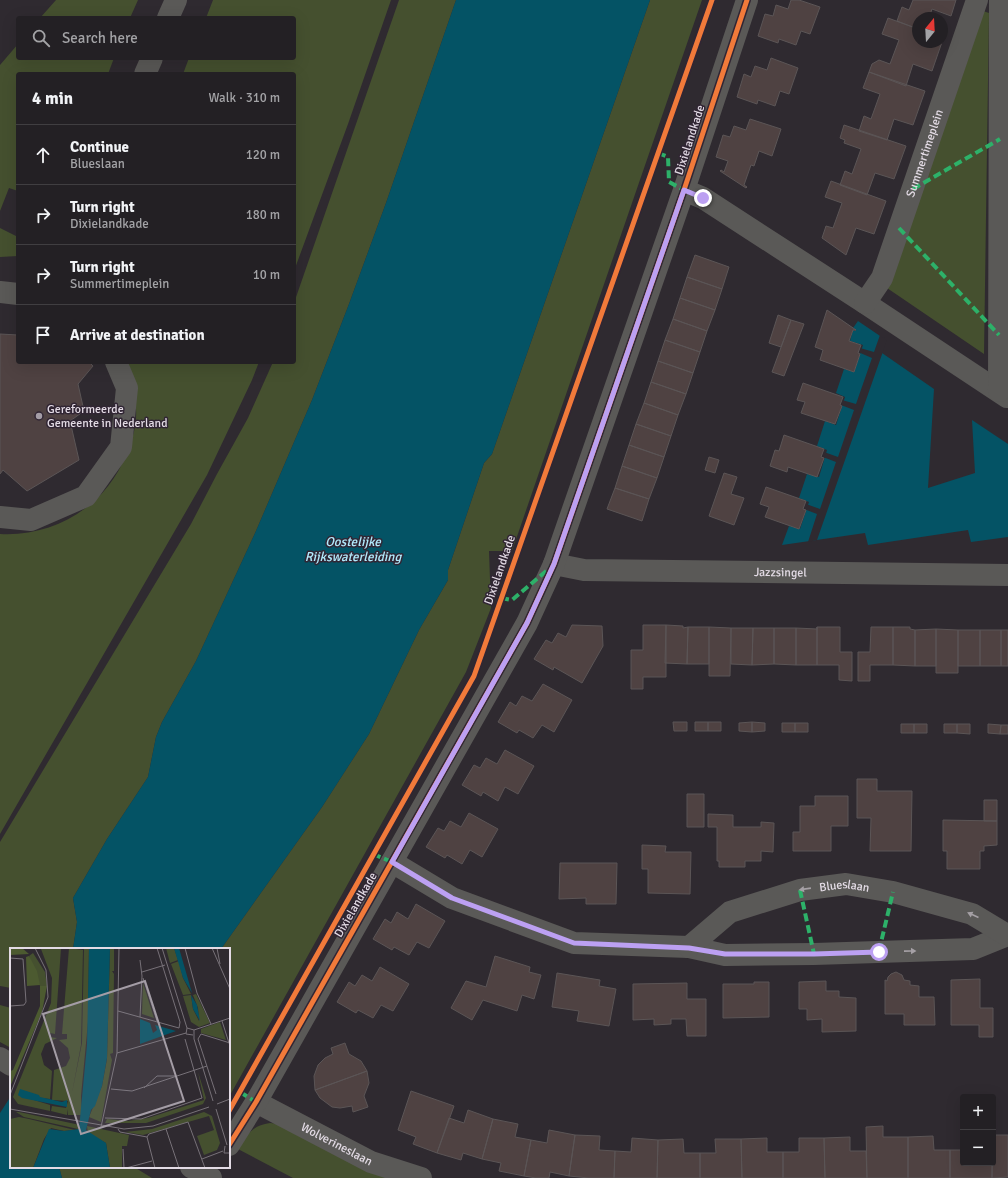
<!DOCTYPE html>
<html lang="en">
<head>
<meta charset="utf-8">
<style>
  :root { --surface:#232024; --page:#2b282c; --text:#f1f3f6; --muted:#a3a3a6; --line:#403e41 }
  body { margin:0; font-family:Signika,sans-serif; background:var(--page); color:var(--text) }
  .controls { position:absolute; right:12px; bottom:12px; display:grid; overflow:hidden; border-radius:4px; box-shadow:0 4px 16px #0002 }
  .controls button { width:36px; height:36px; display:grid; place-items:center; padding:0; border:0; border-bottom:1px solid var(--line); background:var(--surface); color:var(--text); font:20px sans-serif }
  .compass { position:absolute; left:912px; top:12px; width:36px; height:36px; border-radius:50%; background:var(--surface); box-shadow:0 4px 16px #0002; rotate:18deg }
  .stop { position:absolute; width:12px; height:12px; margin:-9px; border:3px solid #bca0f2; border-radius:50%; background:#fff }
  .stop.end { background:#bca0f2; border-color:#fff; box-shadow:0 1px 4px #0008 }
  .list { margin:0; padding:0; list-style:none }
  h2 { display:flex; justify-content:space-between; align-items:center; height:52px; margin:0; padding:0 16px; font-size:17px }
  h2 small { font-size:13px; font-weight:400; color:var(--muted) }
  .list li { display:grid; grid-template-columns:26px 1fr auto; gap:12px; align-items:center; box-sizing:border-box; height:60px; padding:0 16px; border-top:1px solid var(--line) }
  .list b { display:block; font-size:15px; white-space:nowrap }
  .list p { margin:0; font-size:13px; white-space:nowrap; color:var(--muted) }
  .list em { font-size:13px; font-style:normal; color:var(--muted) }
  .icon { flex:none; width:22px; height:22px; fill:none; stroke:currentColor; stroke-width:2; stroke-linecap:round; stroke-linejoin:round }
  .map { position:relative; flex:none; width:1008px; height:1178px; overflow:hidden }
  .search { position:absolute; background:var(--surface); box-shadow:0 4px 16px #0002; left:16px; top:16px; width:280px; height:44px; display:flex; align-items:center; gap:10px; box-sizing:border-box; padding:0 14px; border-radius:4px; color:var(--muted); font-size:15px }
  .panel { position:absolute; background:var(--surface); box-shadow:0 4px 16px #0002; left:16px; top:72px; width:280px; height:292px; border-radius:4px }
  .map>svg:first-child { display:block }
</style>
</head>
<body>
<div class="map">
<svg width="1008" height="1178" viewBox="0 0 1008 1178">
  <rect width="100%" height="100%" fill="#2f2a30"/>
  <path fill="#45502f" d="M56,0H138L130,18H40Z
    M213,0H391L348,124L294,271V74H183L189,58H294V18H206Z
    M399,0H456L386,203L349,304L312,400L256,531L196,661L162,722L156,737L148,777L107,839L73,898L77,922L73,949H11V988L0,986V842L191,524L217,474L248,418L273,362H294V303Z
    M650,0H702L512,551H489L491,608L466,672L229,1097V949H221L322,807L369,734L419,630L448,580V570L484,463L492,454Z
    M983,11L989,13L984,354L887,288Z
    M18,44V58H114L108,74H18V191L9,188L0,211V65Z
    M0,228L18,237V256L0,257Z
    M128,362H259L252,380L207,475L0,834V534C54,537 106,506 126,455C131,444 135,431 136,419C137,398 133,383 128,362Z
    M0,1005L11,1008V1048L0,1042Z
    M270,1123L279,1124L394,1178H293L238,1149C248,1134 251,1126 270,1123Z
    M59,1167H134L152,1178H62Z"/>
  <path fill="#045365" d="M456,0H650L492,454L484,463L448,570V580L419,630L369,734L322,807L221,949H73L77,922L73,898L107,839L148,777L156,737L162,722L196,661L256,531L312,400L349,304L386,203Z
    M858,321L886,340L882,353L934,389L928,488L975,473L972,420L1008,444V537L971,542L968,530L868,545L865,533L782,545L789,526L800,529L809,502L799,498L807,474L819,477L827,450L817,446L825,421L836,425L845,397L836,393L844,369L854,372L863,345L850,341L853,330L855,331L856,330L853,328Z
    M11,1096V1167H59L62,1178H0V1113Z"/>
  <path fill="#2f2a30" d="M880,335L887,340L817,540L808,542L817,514L804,509L806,504L820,509L836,462L823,457L824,452L838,457L854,410L841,405L842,400L856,404L872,358L858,352L860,348L874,352Z"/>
  <path fill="#4f4242" stroke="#5b5556" d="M791,0H799L820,7L810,34L801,31L796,45L779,39L778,43L758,36L765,14L773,16L776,5L788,9Z
    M913,0H956L951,16L932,9L929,18H918V29L897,21L902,7L909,10Z
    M888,18L918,29V42H942L932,71L913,64L906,86L869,72L872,64L879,60L890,64L899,40L882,34Z
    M771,58L798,68L789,94L780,91L775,106L758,100L757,104L737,97L744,74L751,77L755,66L767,70Z
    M869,72L925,91L913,125L894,119L887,140L859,131L864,116L871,119L880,94L863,88Z
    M750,119L781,129L772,156L759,151L754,166L751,165L744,185L747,187L746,188L720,171L721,170L724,172L728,161L716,157L723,135L730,137L734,126L746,130Z
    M844,125L906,146L894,179L875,173L867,195L840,185L845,171L852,174L861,149L844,143L845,140L840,138Z
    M831,181L886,201L874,234L856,228L846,255L822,238L826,226L833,228L842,203L825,197Z
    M695,255L729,267L722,289L687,277Z
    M687,277L722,289L715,310L680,298Z
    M680,298L715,310L707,331L673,319Z
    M827,310L856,330H853L849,341L861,345L858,353L860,354L854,372L820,360L823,350L815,347Z
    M778,315L791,320L781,347L769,343Z
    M673,319L707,331L700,352L665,340Z
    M791,320L804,324L784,376L772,372Z
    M0,334L18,335V362H89L93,366L78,384L84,411L70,421L79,460L27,491L3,470L0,474Z
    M665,340L700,352L693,373L658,361Z
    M658,361L693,373L686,394L651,382Z
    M651,382L686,394L678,415L644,403Z
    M803,383L843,397L840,405L842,406L835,424L801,413L805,402L797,400Z
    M644,403L678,415L671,436L636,424Z
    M636,424L671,436L664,457L629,445Z
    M784,435L824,449L821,457L824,458L817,477L788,467L787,472L770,466L775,450L779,451Z
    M629,445L664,457L657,478L622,466Z
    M709,457L719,460L715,473L705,470Z
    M622,466L657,478L649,499L615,488Z
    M724,473L737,477L731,494L744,498L734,525L709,516Z
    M766,487L806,501L803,509L806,510L799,529L765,517L769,507L760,504Z
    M615,488L649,499L642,521L607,509Z
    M572,625L602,626L603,646L582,683L554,667L553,670L534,659L546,640L552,643L558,633L566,637Z
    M643,625H666V677H643V689H631V650H643Z
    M666,625L683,626V628L688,627L687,664L665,663Z
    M688,627H709V664H687Z
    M709,627L731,628L730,676H709Z
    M817,627V665H796V628L817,629Z
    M817,627H840V652H852V681L839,680V665H817Z
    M871,627H893V665H870V681H858V652H870Z
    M893,627H910V629L915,630V666L893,665Z
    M731,628H753L752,665L731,664Z
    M753,628H774V664L752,665Z
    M774,628H796V665L774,664Z
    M936,629V666H915V630Z
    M936,629L958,630V673H936Z
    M958,630H980V666H958Z
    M980,630H1001V666H980Z
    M1001,630H1008V666H1001Z
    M543,684L572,700L554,732L542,725L533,738L519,730L517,733L498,722L510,702L516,706L522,696L532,701Z
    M673,722H687V731H674Z
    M695,722H708V731H695Z
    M708,722H721V731H708Z
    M752,722V732L739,731V723Z
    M752,722L765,723V731L752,732Z
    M782,723H795V732H782Z
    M795,723H808V732H795Z
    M901,724H914V733H901Z
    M914,724H927V733H914Z
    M944,724H957V733H944Z
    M957,724H970V734L957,733Z
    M988,724L1001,725L1000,734L988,733Z
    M1001,725H1008V734H1000Z
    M505,750L534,766L518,794L505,787L498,801L483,792L481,796L462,785L474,765L480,768L486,758L497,764Z
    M857,779H877V791H912L911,851H870L871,818H857Z
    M687,794H704V827H687Z
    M815,796H848V826H831V851H793V832H800V806H815Z
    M984,800H997V821H984Z
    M469,813L498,829L482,857L470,850L462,864L447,855L445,858L426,847L438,828L444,831L450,821L461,827Z
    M708,814L733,815V827H761V822L774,823L773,852L761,851V861H745V867H719V861H717V827H708Z
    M943,820L997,821V845L984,846V851H980V869H947V851H943Z
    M642,845L666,846L665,852H691L690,894L648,893V869H642Z
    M560,863H617L616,904H586V898L559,899Z
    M416,904L445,921L429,948L417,942L409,955L394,947L392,950L373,939L385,919L391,923L397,912L408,919Z
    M495,956L530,967L529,972L541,975L534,999L522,995L517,1011L483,1000L472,1020L451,1008L466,981L486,987Z
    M380,967L409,984L393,1011L381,1005L373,1018L358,1010L356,1013L337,1002L349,982L355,986L362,975L372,981Z
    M896,972L902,975L904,980L910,981V985L919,986V997H934L935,1025H904V1014H885V980L887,981L888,977L891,974Z
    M557,973L600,980L599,986L616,989L609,1026L577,1021L579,1011L552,1007Z
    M980,979V1008H993V1037H979V1025H951V980Z
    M826,981V991H839V997L856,998V1031L822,1032V1019L807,1020V1009H799V982Z
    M754,982H769V1017L723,1018V984H754Z
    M687,983V999H706V1036H687L686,1019H671V1024L654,1025V1019L633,1020V984Z
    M345,1043L349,1054L361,1061L367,1071L315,1090L314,1076L318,1065L325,1058L333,1054L331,1048Z
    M367,1071L369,1083L364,1096L368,1107L353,1112L352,1106L340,1108L332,1107L320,1098L315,1090Z
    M411,1091L454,1106L437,1153L413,1144L416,1137L398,1130Z
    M468,1110L493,1119L482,1159L463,1153L461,1160L437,1153L449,1118L464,1123Z
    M493,1119L518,1124L515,1137L531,1140L524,1176L499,1171L501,1163L482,1159Z
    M883,1126V1137H908V1178H867L866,1127Z
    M549,1130L575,1135L569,1176L550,1172L549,1178H536L524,1176L531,1140L547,1143Z
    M575,1135L600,1136L599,1150L615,1151L614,1178H589L569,1176Z
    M993,1135H1008V1177L992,1178Z
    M933,1136L934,1150H950V1178H908V1137Z
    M850,1137V1151H866L867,1178H825L824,1138Z
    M632,1138L658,1140L657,1178H614L615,1151L631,1152Z
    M767,1138V1152H783V1178H742L741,1139Z
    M799,1138H824L825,1178H783V1152H799Z
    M683,1139L684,1153H700V1178H657L658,1140Z
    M715,1139H741L742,1178H700V1153H716Z
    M950,1150H963V1163H992V1178H950Z"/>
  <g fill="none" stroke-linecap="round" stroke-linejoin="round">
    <g stroke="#5a5957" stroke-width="22">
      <path d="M168,18L176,0"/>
      <path d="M145,74L152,58"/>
      <path d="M684,190L703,198L865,303L1007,397"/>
      <path d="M0,292L18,294"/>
      <path id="s1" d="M865,303L882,278L977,0"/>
      <path d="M999,391L1000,0"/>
      <path d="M0,517L31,520L86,496L121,447L127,388L116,362"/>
      <path id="s2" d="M554,564L584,570L1008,575"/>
      <path d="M392,862L452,898L574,943L689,947L725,955L814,954L973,949L1008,935"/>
      <path id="s3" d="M689,947L730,912L800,890L846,884L893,892L972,914L1007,935"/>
      <path d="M0,1058L11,1065"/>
      <path id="s4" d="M256,1102L371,1162L421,1178"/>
      <path d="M229,1145L256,1102L527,623L554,564L684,190L747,0"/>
      <path d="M191,1167L211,1178"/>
    </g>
    <path stroke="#2db169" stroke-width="4" stroke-dasharray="8 4" stroke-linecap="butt" d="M658,153L668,157L669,182L684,190
      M913,189L1000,139
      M899,228L999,335
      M501,598L512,600L551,567
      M373,854L392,862
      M800,890L814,954
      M879,951L893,892
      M240,1092L256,1102"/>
    <g stroke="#312634" stroke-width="8">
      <path id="cycleway" d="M229,1111L474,676L712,0
        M229,1145L256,1102L527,623L554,564L684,190L747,0"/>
    </g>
    <use href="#cycleway" stroke="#f17a3a" stroke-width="5"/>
  </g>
  <defs><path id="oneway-solid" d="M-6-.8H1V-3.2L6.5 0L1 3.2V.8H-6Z"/></defs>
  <g fill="#a5a0a5">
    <use href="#oneway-solid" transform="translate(805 889) rotate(172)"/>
    <use href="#oneway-solid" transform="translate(973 915) rotate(-156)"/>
    <use href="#oneway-solid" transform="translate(910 951) rotate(-1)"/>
  </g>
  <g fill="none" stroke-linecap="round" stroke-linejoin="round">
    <path stroke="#bca0f2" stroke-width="5" d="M703,198L684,190L554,564L527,623L392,862L452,898L574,943L689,948L725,954H814L879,952"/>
  </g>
  <circle fill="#a49da6" stroke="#312634" stroke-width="1.5" cx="39" cy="416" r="4"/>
  <g text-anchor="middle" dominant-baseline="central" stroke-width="3" stroke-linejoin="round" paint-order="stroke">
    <g font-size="12" fill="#e3dbe5" stroke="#312634">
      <text transform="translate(690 140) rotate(-72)">Dixielandkade</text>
      <text stroke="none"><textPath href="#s1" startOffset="162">Summertimeplein</textPath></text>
      <text transform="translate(500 570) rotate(-71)">Dixielandkade</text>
      <text stroke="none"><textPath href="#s2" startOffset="227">Jazzsingel</textPath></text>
      <text stroke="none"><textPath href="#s3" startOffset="172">Blueslaan</textPath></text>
      <text transform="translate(356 905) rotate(-60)">Dixielandkade</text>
      <text stroke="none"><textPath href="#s4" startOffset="91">Wolverineslaan</textPath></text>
    </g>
    <g font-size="12" fill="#e3dbe5" stroke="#312634" text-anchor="start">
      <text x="47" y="409">Gereformeerde<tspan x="47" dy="14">Gemeente in Nederland</tspan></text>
    </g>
    <g font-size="13" font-style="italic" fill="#b1ebfd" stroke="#312634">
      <text x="353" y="542">Oostelijke<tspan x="353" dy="15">Rijkswaterleiding</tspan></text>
    </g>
  </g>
  <g transform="translate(10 948)">
    <rect width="220" height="220" fill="#2f2a30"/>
    <path d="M51,0L45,86L40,85L39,89L47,90L35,96L31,106L34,117L42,123L40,151L8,147L40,157V163L8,156L3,149L41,55L42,30L31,1ZM59,0L73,2L71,97L62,145L72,95L74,0H79L78,74L71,148L72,167H58V161L57,167L41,163L42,158L56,160L58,153L42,152L44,122L56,118L60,110L58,100L49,92L57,91V86H52ZM100,0H104V23H102L104,26L103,105L100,106L102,112L91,174L79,169L92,138L97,111ZM156,0H164L168,12L160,15ZM23,5L35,24L37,38H30L19,8ZM169,13L173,30L181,46L173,47L161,16ZM133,35L144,70L132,66ZM186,46L200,75L189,79L181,74L173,48L181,47L183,61L189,73L188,60L183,47ZM210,74L216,92L191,85V81ZM188,124L196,150L193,156L136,175H95L97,171L118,173L138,170L194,152ZM6,164H9L70,177L68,181L14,169ZM194,164L202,168L210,195L207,202L194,207L187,188L204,182L199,168L133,187L115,184L142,181ZM9,169L19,171L65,182L54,183L41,180L34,191L23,220H0V171ZM77,178L119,187L117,198H112V220H100L96,195L78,185Z" fill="#45502f"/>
    <path d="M0,0H12L19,6L0,7ZM19,8L27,23L30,37L17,38L16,9ZM30,38H37L32,64L0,139V123L3,122L30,58Z" fill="#4c5a30"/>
    <path d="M79,0H100L97,110L92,138L85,158L81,162L76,182L96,195L100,220H23L39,181L54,183L69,181L77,97ZM164,0H169L182,45L173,30ZM181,47L187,57L190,73L183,61ZM130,71L140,75L143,85L147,82L145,77L166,83L130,96ZM10,141L29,147L30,149L52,154L57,152V159L12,150L8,147Z" fill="#045365"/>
    <path fill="none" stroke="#777178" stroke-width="1" d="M152,0L177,80M175,0L187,45L201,76M202,0L220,41M207,0L210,16M0,10L13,11L16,54L14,57L0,58M130,12L132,28L130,69M132,24L155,17M133,30L147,73M108,63L169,80L170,74L147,0M212,73L220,98M184,82L220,70M183,87L176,86L177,80L184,82V91L203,153M107,105L176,85M134,140L147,128H165M101,141L122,143L197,118M206,146L188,91L191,86L220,95M0,147L38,49L36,22L25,0M207,156L220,151M0,161L114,181L143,178L199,159M206,161L217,197M95,170L131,171L192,150L175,91M91,179L107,105L109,0M108,181L110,184L137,189M156,181L169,220M137,189L139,186L178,174L195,220M137,189L145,220M215,198L214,205H220M113,201L114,220M192,211L213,203M116,220L142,213"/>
    <path fill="#a49da6" fill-opacity="0.15" stroke="#a49da6" stroke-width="2" d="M135,33L174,153L71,186L33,66Z"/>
    <rect width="220" height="220" fill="none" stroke="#e3dbe5" stroke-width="2"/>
  </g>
</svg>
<div class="controls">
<button>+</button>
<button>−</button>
</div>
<svg class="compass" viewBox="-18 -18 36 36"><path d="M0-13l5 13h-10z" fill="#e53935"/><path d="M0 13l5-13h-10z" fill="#a3a3a6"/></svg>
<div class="stop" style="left:879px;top:952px"></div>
<div class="stop end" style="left:703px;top:198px"></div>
<div class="search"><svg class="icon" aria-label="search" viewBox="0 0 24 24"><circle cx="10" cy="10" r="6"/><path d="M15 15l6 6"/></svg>Search here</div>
<section class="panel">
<h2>4 min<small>Walk · 310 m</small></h2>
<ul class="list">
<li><svg class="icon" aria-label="ahead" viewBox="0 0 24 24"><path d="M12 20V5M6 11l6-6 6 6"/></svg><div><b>Continue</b><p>Blueslaan</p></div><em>120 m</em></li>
<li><svg class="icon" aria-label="right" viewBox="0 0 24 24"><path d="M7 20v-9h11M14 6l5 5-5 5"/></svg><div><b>Turn right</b><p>Dixielandkade</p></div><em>180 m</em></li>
<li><svg class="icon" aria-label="right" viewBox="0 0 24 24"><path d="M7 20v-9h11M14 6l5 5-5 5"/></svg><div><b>Turn right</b><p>Summertimeplein</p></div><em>10 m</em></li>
<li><svg class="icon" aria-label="arrive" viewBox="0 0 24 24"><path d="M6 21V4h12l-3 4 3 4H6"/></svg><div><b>Arrive at destination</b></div></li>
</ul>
</section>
</div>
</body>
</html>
